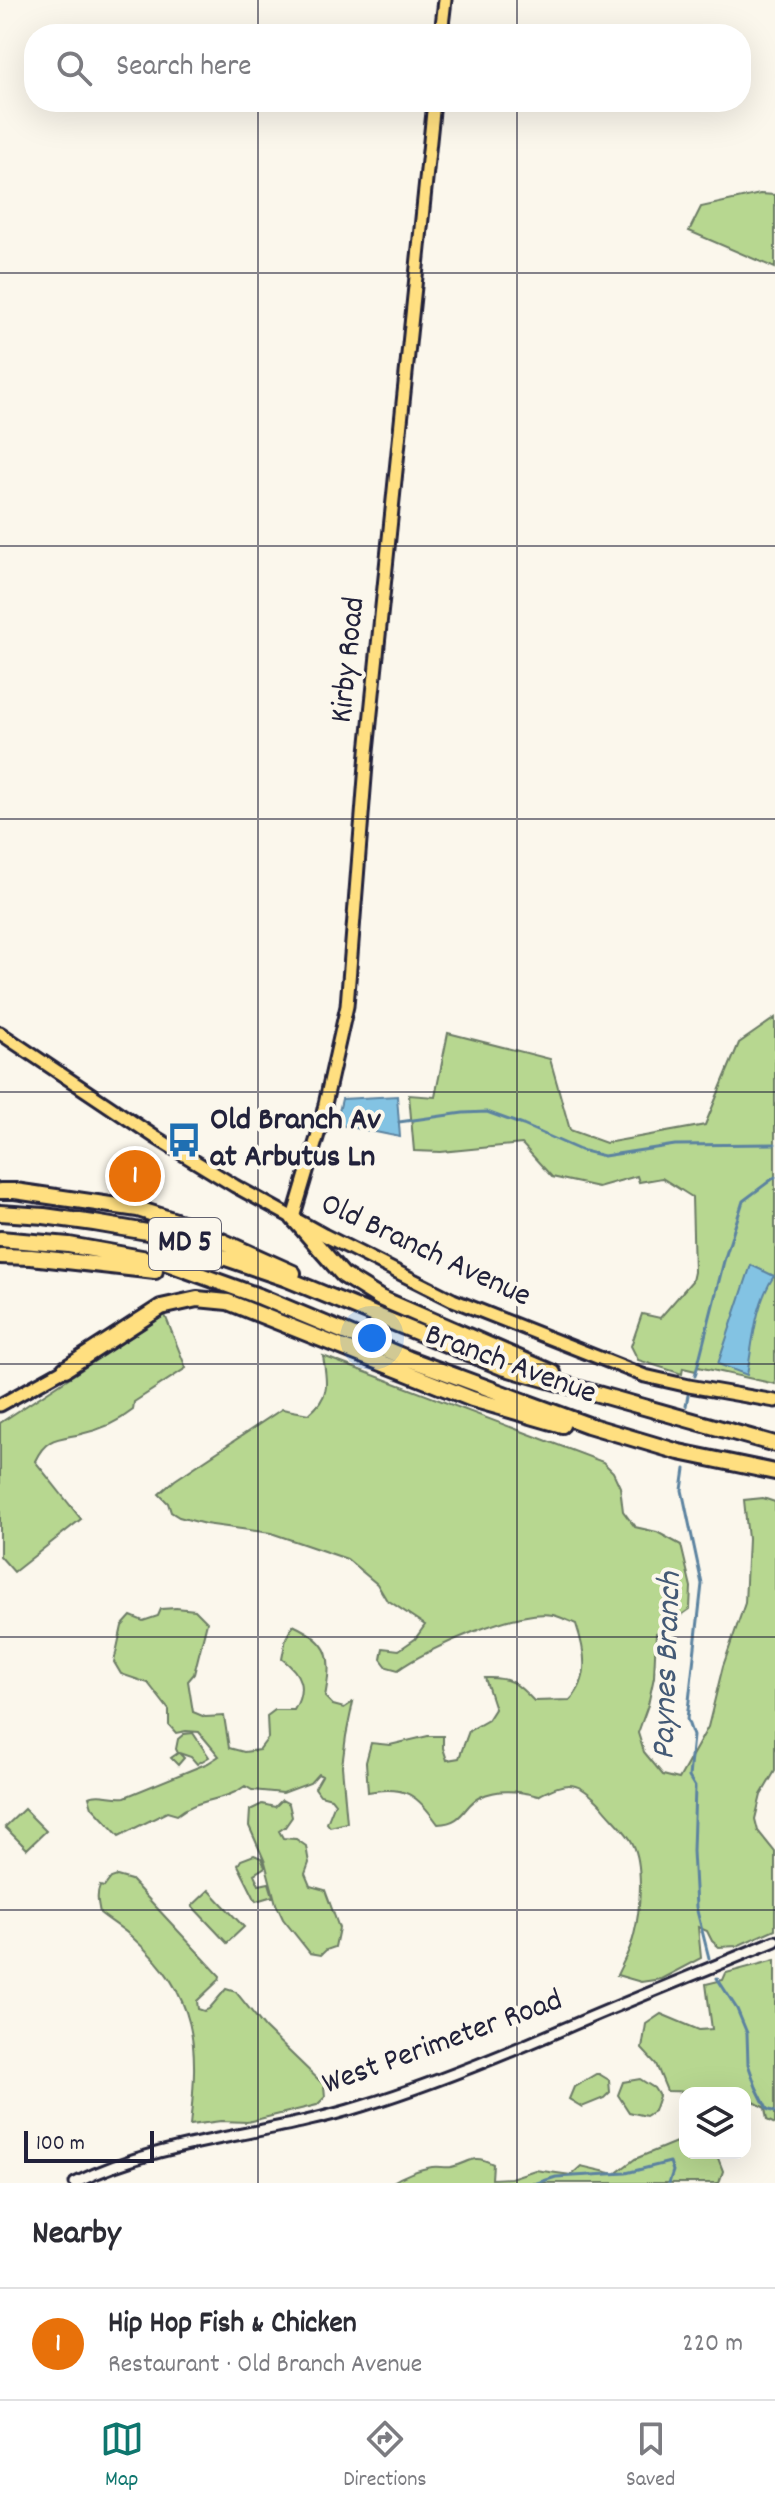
<!DOCTYPE html>
<html lang="en">
<head>
<meta charset="utf-8">
<style>
  :root { --surface:#fff; --page:#f2f2f3; --text:#2b2b33; --muted:#7c7c81; --line:#e1e1e2; --accent:#0f766e }
  body { margin:0; font-family:Dekko,sans-serif; background:var(--page); color:var(--text) }
  .controls { position:absolute; right:24px; bottom:24px; display:grid; overflow:hidden; border-radius:16px; box-shadow:0 8px 32px #0002 }
  .controls button { width:72px; height:72px; display:grid; place-items:center; padding:0; border:0; border-bottom:2px solid var(--line); background:var(--surface); color:var(--text); font:40px sans-serif }
  .scale { position:absolute; left:24px; bottom:20px; width:130px; box-sizing:border-box; padding-left:8px; border:4px solid #22223b; border-top:0; font-size:22px; line-height:28px; white-space:nowrap; color:#22223b; -webkit-text-stroke:6px #fbf7ec; paint-order:stroke }
  .you { position:absolute; left:372px; top:1338px; width:28px; height:28px; margin:-20px; border:6px solid #fff; border-radius:50%; background:#1a73e8; box-shadow:0 0 0 12px #1a73e833 }
  .badge { display:grid; place-items:center; width:52px; height:52px; border-radius:50%; background:var(--accent); color:#fff; font-size:26px; font-weight:700 }
  .pin { position:absolute; translate:-50% -50%; border:4px solid #fff; box-shadow:0 2px 8px #0006 }
  .list { margin:0; padding:0; list-style:none }
  h2 { display:flex; justify-content:space-between; align-items:center; height:104px; margin:0; padding:0 32px; font-size:34px }
  h2 small { font-size:26px; font-weight:400; color:var(--muted) }
  .list li { display:grid; grid-template-columns:52px 1fr auto; gap:24px; align-items:center; box-sizing:border-box; height:112px; padding:0 32px; border-top:2px solid var(--line) }
  .list b { display:block; font-size:30px; white-space:nowrap }
  .list p { margin:0; font-size:26px; white-space:nowrap; color:var(--muted) }
  .list em { font-size:26px; font-style:normal; color:var(--muted) }
  .icon { flex:none; width:44px; height:44px; fill:none; stroke:currentColor; stroke-width:2; stroke-linecap:round; stroke-linejoin:round }
  .map { position:relative; flex:none; width:775px; height:2183px; overflow:hidden }
  .search { position:absolute; background:var(--surface); box-shadow:0 8px 32px #0002; left:24px; right:24px; top:24px; height:88px; display:flex; align-items:center; gap:20px; box-sizing:border-box; padding:0 28px; border-radius:32px; color:var(--muted); font-size:30px }
  .sheet { height:216px; background:var(--surface) }
  nav { display:flex; justify-content:space-around; align-items:center; box-sizing:border-box; height:112px; border-top:2px solid var(--line); background:var(--surface); font-size:22px; color:var(--muted) }
  nav a { display:grid; justify-items:center; gap:4px }
  nav .on { color:var(--accent) }
  .map>svg:first-child { display:block }
</style>
</head>
<body>
<div class="map">
<svg width="775" height="2183" viewBox="0 0 775 2183">
  <rect width="100%" height="100%" fill="#fbf7ec"/>
  <filter id="ink" filterUnits="userSpaceOnUse"><feTurbulence type="fractalNoise" baseFrequency=".0125" numOctaves="2"/><feDisplacementMap in="SourceGraphic" scale="16" xChannelSelector="R" yChannelSelector="G"/><feConvolveMatrix kernelMatrix="1 2 1 2 8 2 1 2 1" color-interpolation-filters="sRGB"/></filter>
  <g filter="url(#ink)">
    <path fill="#b7d790" stroke="#6c7c66" stroke-width="2" d="M760,194L775,195V268L689,231L701,207Z
      M775,1018V1384L698,1367L696,1371L683,1368L682,1374L638,1360L631,1346L642,1314L660,1318L692,1281L694,1272L692,1197L662,1178L639,1182L637,1176L598,1187L552,1177L522,1144L441,1152L414,1151L409,1095L435,1097L448,1033L550,1059L570,1130L606,1143L705,1125L739,1043Z
      M165,1315L186,1368L134,1402L133,1410C118,1422 100,1430 81,1434C58,1439 46,1437 35,1461L81,1519L14,1572L0,1556V1423Z
      M323,1356L603,1462L613,1472L620,1487L623,1511L635,1527L657,1532L681,1545L691,1587L690,1609L656,1633L654,1677L648,1705L638,1733L644,1752L663,1775L679,1779L708,1727L723,1666L745,1603L748,1539L744,1500L763,1498L775,1502V1771L761,1795L755,1819L758,1831L775,1852V1929L737,1946L719,1947L712,1941L707,1931L698,1927L701,1958L661,1979L641,1982L617,1975C623,1962 631,1949 634,1935C640,1912 644,1866 633,1844C627,1831 611,1818 602,1806C578,1780 568,1780 538,1796C520,1791 499,1788 480,1797C463,1805 465,1823 438,1824C416,1794 405,1785 368,1792L366,1762L371,1743L390,1745L428,1736H443V1748L447,1760L459,1758L469,1731L488,1720L495,1709L485,1678C510,1677 517,1683 534,1701L570,1700C591,1678 585,1651 576,1624C569,1621 561,1617 553,1615C518,1608 426,1649 398,1670L387,1667L381,1659L383,1648L399,1650L415,1639L425,1625L386,1599L377,1584L347,1559L271,1533L205,1524L179,1517L171,1512L168,1503L159,1494L175,1480L282,1409L309,1414C331,1396 327,1382 323,1356Z
      M176,1608L195,1610L207,1622L194,1674L188,1681L193,1712L205,1717L224,1716L229,1748L244,1752L259,1750L268,1738L267,1716L275,1710H294C307,1688 301,1673 282,1659L286,1638L293,1625C332,1643 332,1658 325,1697L333,1705L344,1708L353,1702L346,1736L342,1766L347,1823L330,1827L327,1823L335,1803L331,1798L320,1795L315,1788L322,1776L318,1774L310,1783L283,1793L252,1790L245,1786C225,1802 199,1797 177,1815L167,1812L119,1836L92,1807L89,1797C99,1792 113,1799 125,1797L208,1763L219,1756L199,1732L186,1731L176,1733L169,1725V1710L148,1683L121,1674L114,1662L122,1626L131,1616L143,1621L158,1616L161,1609Z
      M193,1733L209,1757L197,1764L191,1757L179,1753L184,1758L178,1765L171,1758L178,1753L176,1749L178,1739L184,1734Z
      M282,1800L289,1804L292,1817L285,1827L279,1831L283,1838L296,1839L306,1846L309,1863L305,1874L310,1886L325,1890L339,1928L335,1947L326,1950L321,1955L310,1953L283,1919L276,1904L265,1862L249,1826L250,1810L262,1804L275,1807Z
      M24,1809L46,1831L27,1849L5,1827Z
      M254,1855L261,1858L265,1867L254,1874L259,1885L269,1883L273,1896L256,1901L238,1865L241,1860Z
      M117,1876L131,1880L220,1976L219,1980L197,2001L198,2009L204,2011L209,2009L226,1989L236,1992L265,2028L324,2085L325,2097L317,2105L247,2122L221,2121L190,2125C199,2045 198,1996 134,1939C124,1929 111,1922 100,1913C98,1903 96,1895 100,1886L104,1887L111,1878Z
      M209,1890L244,1927L227,1943L192,1906Z
      M775,1960V2124L767,2120L765,2108L745,2097V2093L667,2091L656,2064L642,2049L646,2024L661,2014L699,2030L712,2029L706,1984L723,1980L726,1973Z
      M596,2074H599L609,2080L610,2092L604,2098L582,2107L569,2099L574,2087Z
      M640,2079L654,2088L659,2096L654,2111L646,2116L629,2112L618,2095L623,2082Z
      M676,2142H685V2153H716L723,2171L719,2183H391C402,2176 419,2169 432,2167C438,2166 445,2168 451,2167C470,2163 472,2153 493,2164L492,2179L511,2178L535,2170L571,2175L581,2166L615,2174L635,2159Z"/>
    <path fill="#83c3e3" stroke="#5c83a0" stroke-width="2" d="M397,1096L400,1137L336,1124L342,1099Z
      M751,1265L774,1276C755,1304 753,1342 747,1375L718,1364Z"/>
    <g fill="none" stroke-linecap="round" stroke-linejoin="round">
      <path stroke="#5c83a0" stroke-width="3" d="M399,1122L463,1113L487,1112L523,1125L580,1150L604,1156L675,1145L775,1144
        M695,1376L724,1261L743,1201L775,1177
        M686,1406L688,1395
        M685,1469L682,1490L702,1584L687,1719L693,1736L689,1777L695,1787L693,1851L696,1907L709,1958
        M717,1978L737,2009L747,2033L748,2064L756,2087L767,2109L775,2112
        M537,2183L556,2177L626,2173L670,2162L673,2171L669,2183"/>
      <g stroke="#22223b" stroke-width="15">
        <path id="minor" d="M75,2183C165,2138 268,2136 362,2106C430,2085 496,2058 561,2030C632,1999 704,1971 775,1941"/>
      </g>
      <g stroke="#22223b" stroke-width="17">
        <path id="major" d="M441,34L445,0
          M0,1033L155,1137L235,1186L324,1235L453,1300L645,1376L689,1386L775,1401
          M293,1218L319,1131L347,1006L367,752L434,102
          M0,1405L65,1369"/>
      </g>
      <g stroke="#22223b" stroke-width="20">
        <path id="highway" d="M0,1191H15L138,1209L182,1223L293,1273
          M0,1213L44,1216L94,1223L147,1232L188,1245L287,1279L502,1367L775,1444
          M293,1218L343,1275L380,1298L553,1373
          M0,1239L69,1245L164,1262L261,1297L409,1359L588,1425L679,1452L775,1472
          M0,1256L31,1257L155,1271
          M65,1369L161,1307L197,1299L228,1302L472,1399L562,1425"/>
      </g>
      <use href="#minor" stroke="#fbf7ec" stroke-width="9"/>
      <use href="#major" stroke="#ffdf80" stroke-width="11"/>
      <use href="#highway" stroke="#ffdf80" stroke-width="14"/>
    </g>
  </g>
  <path fill="none" stroke="#22223b" stroke-width="2" stroke-opacity="0.55" d="M258,0V34M517,0V34M258,102V2183M517,102V2183M0,273H775M0,546H775M0,819H775M0,1092H775M0,1364H775M0,1637H775M0,1910H775"/>
  <defs>
    <g id="bus-bare" transform="scale(2.76)"><path d="M-5-6H5V4H4V6H2V4H-2V6H-4V4H-5ZM-3.5-4V0h7V-4ZM-3.5 1.2v1.5H-2V1.2ZM2 1.2v1.5H3.5V1.2Z" fill="#1f6fb2" stroke="#fbf7ec" stroke-width="2.5" paint-order="stroke"/></g>
  </defs>
  <g fill-rule="evenodd">
    <use href="#bus-bare" x="184" y="1140"/>
  </g>
  <g text-anchor="middle" dominant-baseline="central" stroke-width="8" stroke-linejoin="round" paint-order="stroke">
    <rect fill="#fbf7ec" stroke="#636270" stroke-width="2" x="149" y="1218" width="72" height="52" rx="6"/>
    <g font-size="30" font-weight="bold" fill="#22223b">
      <text x="185" y="1244">MD 5</text>
    </g>
    <g font-size="32" fill="#22223b" stroke="#fbf7ec">
      <text transform="translate(350 660) rotate(-84)">Kirby Road</text>
      <text transform="translate(425 1252) rotate(25)">Old Branch Avenue</text>
      <text transform="translate(510 1366) rotate(20)">Branch Avenue</text>
      <text transform="translate(443 2044) rotate(-20)">West Perimeter Road</text>
    </g>
    <g font-size="32" font-weight="bold" fill="#22223b" stroke="#fbf7ec" text-anchor="start">
      <text x="210" y="1122">Old Branch Av<tspan x="210" dy="37">at Arbutus Ln</tspan></text>
    </g>
    <g font-size="34" font-style="italic" fill="#445a76" stroke="#fbf7ec">
      <text transform="translate(669 1666) rotate(-88)">Paynes Branch</text>
    </g>
  </g>
</svg>
<div class="controls">
<button><svg class="icon" aria-label="layers" viewBox="0 0 24 24"><path d="M12 4l9 5-9 5-9-5zM3 14l9 5 9-5"/></svg></button>
</div>
<div class="scale">100 m</div>
<div class="you"></div>
<div class="pin badge" style="left:135px;top:1176px;background:#e8710a">1</div>
<div class="search"><svg class="icon" aria-label="search" viewBox="0 0 24 24"><circle cx="10" cy="10" r="6"/><path d="M15 15l6 6"/></svg>Search here</div>
</div>
<section class="sheet">
<h2>Nearby<small></small></h2>
<ul class="list">
<li><span class="badge" style="background:#e8710a">1</span><div><b>Hip Hop Fish &amp; Chicken</b><p>Restaurant · Old Branch Avenue</p></div><em>220 m</em></li>
</ul>
</section>
<nav>
<a class="on"><svg class="icon" aria-label="map" viewBox="0 0 24 24"><path d="M3 6l6-2 6 2 6-2v14l-6 2-6-2-6 2zM9 4v14M15 6v14"/></svg>Map</a>
<a><svg class="icon" aria-label="directions" viewBox="0 0 24 24"><path d="M12 3l9 9-9 9-9-9zM9 14v-3h6M13 9l2 2-2 2"/></svg>Directions</a>
<a><svg class="icon" aria-label="saved" viewBox="0 0 24 24"><path d="M7 4h10v16l-5-4-5 4z"/></svg>Saved</a>
</nav>
</body>
</html>
